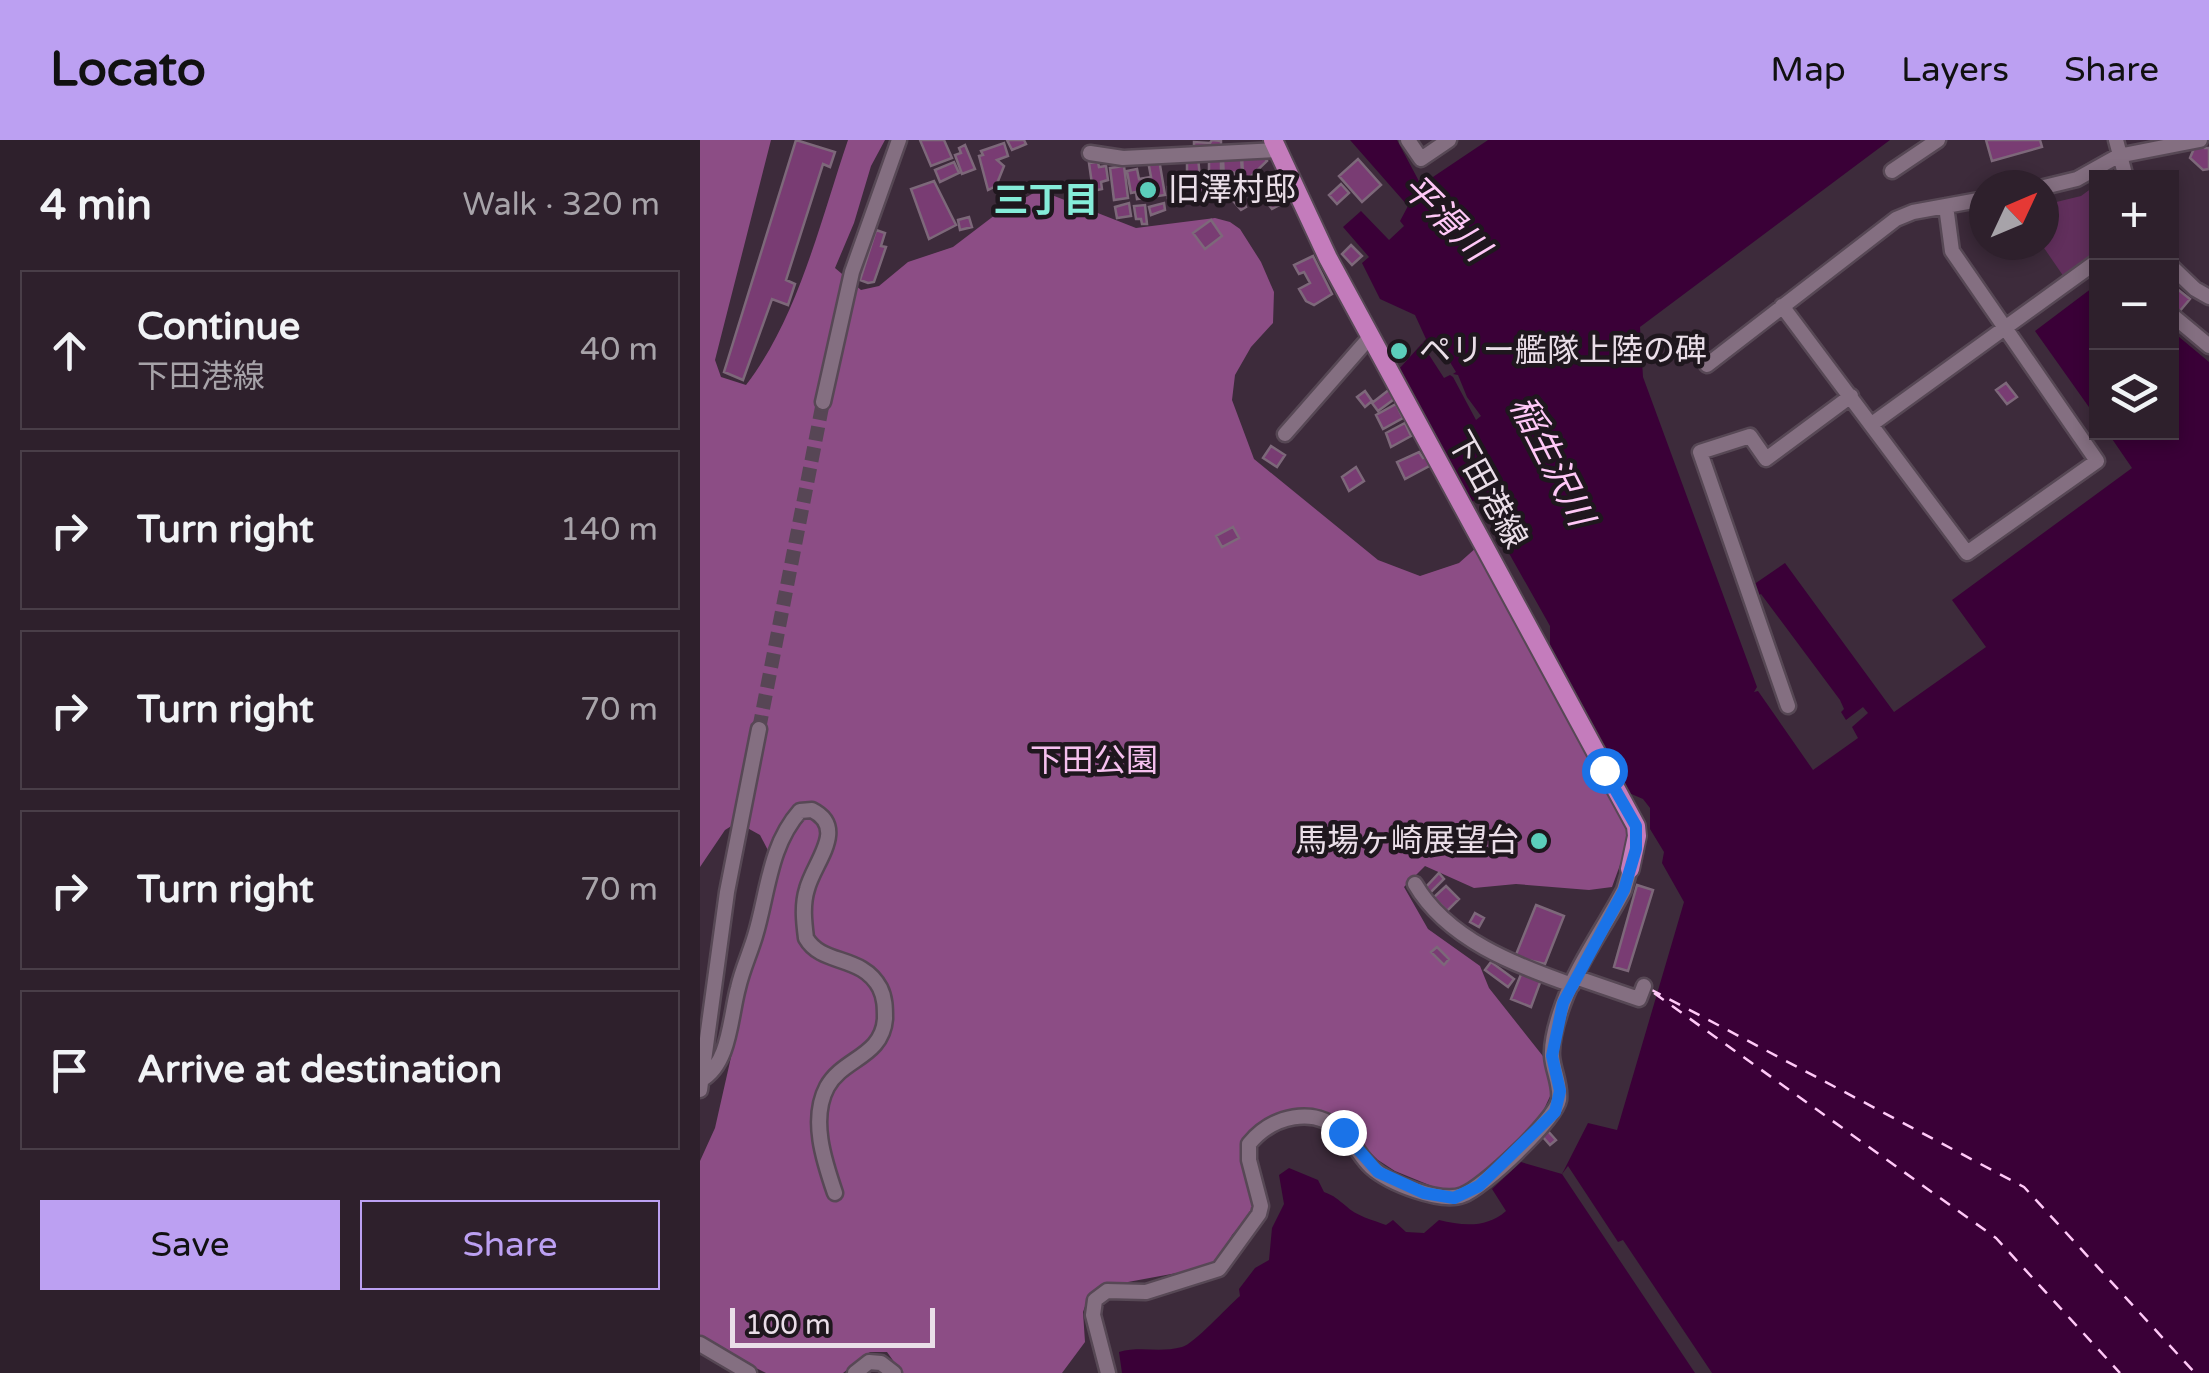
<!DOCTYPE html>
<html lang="en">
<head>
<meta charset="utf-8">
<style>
  :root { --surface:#2e202c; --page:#362834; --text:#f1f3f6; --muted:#a7a3a9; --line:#493e48; --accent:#bca0f2 }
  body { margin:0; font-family:"Varela Round","Noto Sans JP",sans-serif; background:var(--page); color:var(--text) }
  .controls { position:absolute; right:30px; top:30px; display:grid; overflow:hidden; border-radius:0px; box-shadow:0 5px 15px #0003 }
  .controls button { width:90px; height:90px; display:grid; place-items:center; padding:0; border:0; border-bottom:2px solid var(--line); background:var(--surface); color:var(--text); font:50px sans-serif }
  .compass { position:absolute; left:1269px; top:30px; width:90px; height:90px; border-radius:50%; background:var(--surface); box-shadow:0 5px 15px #0003; rotate:46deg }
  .scale { position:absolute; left:30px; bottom:25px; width:205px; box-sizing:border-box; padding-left:10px; border:5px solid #eadee8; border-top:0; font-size:28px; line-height:35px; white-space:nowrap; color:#eadee8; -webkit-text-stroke:8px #1f171e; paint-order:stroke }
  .stop { position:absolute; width:30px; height:30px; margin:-22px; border:8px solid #1a73e8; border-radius:50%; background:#fff }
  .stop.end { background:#1a73e8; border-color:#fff; box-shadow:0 2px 10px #0008 }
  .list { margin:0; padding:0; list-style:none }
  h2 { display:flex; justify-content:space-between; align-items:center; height:130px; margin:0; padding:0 40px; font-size:42px }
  h2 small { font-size:32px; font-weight:400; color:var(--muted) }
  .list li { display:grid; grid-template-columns:65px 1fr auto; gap:30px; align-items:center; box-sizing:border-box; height:160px; margin:0 20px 20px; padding:0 20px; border:2px solid var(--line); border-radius:0px }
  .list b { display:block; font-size:38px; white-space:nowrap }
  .list p { margin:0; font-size:32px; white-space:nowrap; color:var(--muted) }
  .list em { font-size:32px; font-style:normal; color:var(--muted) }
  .actions { display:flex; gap:20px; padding:30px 40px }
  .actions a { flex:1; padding:22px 0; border:2px solid var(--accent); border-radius:0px; text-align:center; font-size:35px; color:var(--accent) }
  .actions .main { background:var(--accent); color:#111 }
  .icon { flex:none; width:55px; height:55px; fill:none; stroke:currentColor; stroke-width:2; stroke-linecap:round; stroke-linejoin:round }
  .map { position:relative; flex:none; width:1509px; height:1233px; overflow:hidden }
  header { display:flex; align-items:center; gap:60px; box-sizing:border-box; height:140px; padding:0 50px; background:var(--accent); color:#111 }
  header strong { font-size:48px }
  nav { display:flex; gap:55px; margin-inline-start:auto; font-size:35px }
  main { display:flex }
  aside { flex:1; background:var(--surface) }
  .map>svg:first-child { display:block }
</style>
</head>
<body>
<header>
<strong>Locato</strong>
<nav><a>Map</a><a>Layers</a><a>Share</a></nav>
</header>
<main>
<aside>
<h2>4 min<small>Walk · 320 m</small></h2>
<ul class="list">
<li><svg class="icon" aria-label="ahead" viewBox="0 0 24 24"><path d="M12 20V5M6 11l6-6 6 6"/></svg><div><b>Continue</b><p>下田港線</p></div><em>40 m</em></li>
<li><svg class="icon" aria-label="right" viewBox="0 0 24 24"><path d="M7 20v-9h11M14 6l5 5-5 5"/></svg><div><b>Turn right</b></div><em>140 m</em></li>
<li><svg class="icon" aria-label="right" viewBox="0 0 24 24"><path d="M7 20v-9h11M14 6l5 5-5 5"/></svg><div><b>Turn right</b></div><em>70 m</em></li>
<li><svg class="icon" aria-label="right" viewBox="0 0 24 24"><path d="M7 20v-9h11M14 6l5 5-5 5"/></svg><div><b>Turn right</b></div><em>70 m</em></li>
<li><svg class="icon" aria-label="arrive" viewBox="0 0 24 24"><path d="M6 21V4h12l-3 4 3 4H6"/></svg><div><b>Arrive at destination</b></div></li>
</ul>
<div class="actions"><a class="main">Save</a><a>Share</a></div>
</aside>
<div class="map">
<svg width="1509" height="1233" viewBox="0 0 1509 1233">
  <rect width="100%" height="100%" fill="#3d2b3b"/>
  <path fill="#612f5c" d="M1396,45V114L1364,137L1342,105L1344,65L1381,56Z"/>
  <path fill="#8c4d85" d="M0,0H71L15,220L21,237L46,245C98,178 121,79 148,0H185L171,26L154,83L135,128L161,150L179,146L208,122L253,107L295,75L339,50L436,88L515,78L530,82L540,89L561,122L574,152L573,183L551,207L535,235L532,260L554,319L678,420L720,436L759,423L777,407L932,692L912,747L889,750L816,744L774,748L725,726L704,747L728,789L780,826L789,848L846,920L851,954L840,978L768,1046L744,1051L695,1031L678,1020L634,977L608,970H586L559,985L545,1002L554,1070L532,1095L518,1121L482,1132L401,1147L388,1158L383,1172L385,1202L362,1233H202L187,1212H170L143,1233H66L0,1200V1021L15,988L48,842L68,775L74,722L60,695L42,685H33L25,690L0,727Z"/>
  <path fill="#3a0037" d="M650,0H697L721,45L788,0H1190L940,187L943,237L1057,547L1054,552L1058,551L1113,630L1158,598L1152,587L1168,573L1163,567L1146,580L1141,572L1144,569L1140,560L1061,454L1057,456L1050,447L1085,423L1194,572L1286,507L1252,460L1432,328L1408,293L1472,292V191L1509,222V1233H422L419,1212C440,1206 460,1213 482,1207C494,1204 527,1167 540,1156L539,1149L555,1128L569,1120L572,1088L584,1064L579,1035L589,1028L618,1040L624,1052C635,1056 637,1059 646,1066C656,1076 673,1080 686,1085L693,1080L706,1092L724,1093L739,1080C763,1086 787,1088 806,1071L792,1049L821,1022L862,1034L888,983L917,990L984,762L962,723L964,712L950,689V668L943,659L929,653L891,589L850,510V486L779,360L769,362L699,229L726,199L715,175L680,159L662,123L669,117L643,87L661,71L689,100L704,86L700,81L708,66Z
    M1396,145V277L1335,191Z"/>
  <path fill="#3d2b3b" d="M724,202L731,211L740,206L756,232L753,234L758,235L767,257L781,276L776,280L753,237L750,235L744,238L722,204Z
    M868,1026L918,1102L923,1100L1012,1233H995L862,1034Z"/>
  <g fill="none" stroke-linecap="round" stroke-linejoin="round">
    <path stroke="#ffc8f7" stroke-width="2.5" stroke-dasharray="12 10" stroke-linecap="butt" d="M950,849L1324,1047L1495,1233
      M954,853L1296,1098L1420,1233"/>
  </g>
  <path fill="#793c73" stroke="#7d687a" stroke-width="2.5" d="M96,0L135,12L130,27L123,24L86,140L95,144L88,165L72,159L43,240L24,232Z
    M220,0H244L252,18L231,26Z
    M307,0H324L326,4L312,10Z
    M512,0L521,1V8H494V2L510,3Z
    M1286,0H1340L1342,7L1292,21Z
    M304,3L308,16L297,20L304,26L296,46L288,50L279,16L283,15L281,11Z
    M265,5L275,29L262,34L255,15L261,13L259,8Z
    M1504,5L1505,8H1509V29L1503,30L1490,18L1495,6Z
    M562,15L567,21L545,42H533V34H543L542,16Z
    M498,17L500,38L487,37V18Z
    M509,17H521V37H509Z
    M541,17L542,32L529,33V40H524L523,18Z
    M459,19L465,55L437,59L436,52L431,53L427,31L437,29L439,39L451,37L448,21Z
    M658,19L681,45L662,62L639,36Z
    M254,22L259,33L240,42L235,30Z
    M398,22L399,27L406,26L408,40L401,42L402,49L393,51L389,23Z
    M424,26L428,58L414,60L410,28Z
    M522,39V48H513V52H491V40Z
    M578,39L589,60L572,69L560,54Z
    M234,41L256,85L229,99L211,49Z
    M641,44L649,53L637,64L629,55Z
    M468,47H478L479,58H468Z
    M539,49L546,67L541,70L526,53Z
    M506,53L522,55V61L506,60Z
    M429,63L431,76L417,78L415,67Z
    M464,63L465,70L451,75L449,67Z
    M445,65L447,84H442L441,79H436L434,66Z
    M269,77L272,87L260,90L258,80Z
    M511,80L522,96L505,109L493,93Z
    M176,90L185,93L181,106L186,107L174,142L168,143L160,140Z
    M651,105L662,116L652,125L642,114Z
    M613,116L632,154L614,165L606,161L599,149L610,143L604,132L599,134L594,125Z
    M1476,148L1490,159L1479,172L1472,166V155Z
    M1306,243L1317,257L1307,264L1296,250Z
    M690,249L697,257L678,271L672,263Z
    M665,251L672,261L665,267L657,257Z
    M696,264L703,278L683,289L676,275Z
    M705,283L711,296L691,307L686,293Z
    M571,306L585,315L577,327L563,318Z
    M719,312L723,318L728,316L733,324L705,339L697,322Z
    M656,327L664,341L649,351L642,337Z
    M533,387L539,398L522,407L516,396Z
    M739,733L744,739L730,753L725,748Z
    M937,745L953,750L928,831L914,827Z
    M746,746L759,759L747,771L734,757Z
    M836,765L864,776L845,824L815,817Z
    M775,773L784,778L779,787L770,782Z
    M737,807L749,819L744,825L731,812Z
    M791,822L814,839L808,847L785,830Z
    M822,832L841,840L831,867L811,859Z
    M847,990L856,1000L850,1005L842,996Z"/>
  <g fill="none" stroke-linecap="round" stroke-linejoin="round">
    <path stroke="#574655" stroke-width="14" stroke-dasharray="14 7" stroke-linecap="butt" d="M59,589L123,262"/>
    <g stroke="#574855" stroke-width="19">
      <path id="minor" d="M708,0L721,19L749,0
        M1416,0L1426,38
        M390,13L423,18L576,10
        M1192,31L1238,0
        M1344,47L1377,39L1418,16L1500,0
        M1472,127L1495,149L1509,157
        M1082,166L1267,413L1397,321L1252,111L1246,66
        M1472,175L1509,206
        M1007,225L1196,79L1213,72L1284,59
        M123,262L152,132L199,0
        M1172,284L1396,122
        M585,294L670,197
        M1088,566L1000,312L1050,296L1066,319L1151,256
        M715,744C747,799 815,825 872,845
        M875,837L939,859L944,846
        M1,940C30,924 30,877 38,848C42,830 50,813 55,796C68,753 69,706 100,671L112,670C148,688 114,722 107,749C102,765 104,782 106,798C122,826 162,814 180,848C185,858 185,868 185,879C182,917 143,918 127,947C110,979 124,1021 135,1053
        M0,950L27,752L59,589
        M0,1204L49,1233
        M155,1233L169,1222L181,1223L194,1233
        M408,1233L393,1175L395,1160L407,1151L446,1152L519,1129L559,1074L561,1066L549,1020V1004C572,976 614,965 642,992C654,1002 660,1017 671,1027C689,1043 741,1064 763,1055C783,1048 855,980 859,960C861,944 853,931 852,916C851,900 858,878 863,864C878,823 904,788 924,750L930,729"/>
    </g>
    <g stroke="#574855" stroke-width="22">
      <path id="major" d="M573,0L628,118L936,686L937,696L930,729"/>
    </g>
    <use href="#minor" stroke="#846f81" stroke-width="14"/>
    <use href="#major" stroke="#c47cbc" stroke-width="18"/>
  </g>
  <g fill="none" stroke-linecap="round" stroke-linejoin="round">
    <path stroke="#1a73e8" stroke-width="12" d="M643,992L678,1032L724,1053L754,1058L779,1046L855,972L860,951L852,916L863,863L924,750L936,709V686L904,630"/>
  </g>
  <g fill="#5bcebb" stroke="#1f171e" stroke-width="4">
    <circle cx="448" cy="50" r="10"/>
    <circle cx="699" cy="211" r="10"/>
    <circle cx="839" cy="701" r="10"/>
  </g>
  <g text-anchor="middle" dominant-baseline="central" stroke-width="9" stroke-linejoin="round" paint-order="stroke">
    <g font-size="32" fill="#eadee8" stroke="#1f171e" text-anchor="start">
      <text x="468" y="50">旧澤村邸</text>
      <text x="719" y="211">ペリー艦隊上陸の碑</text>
      <text x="819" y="701" text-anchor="end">馬場ヶ崎展望台</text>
    </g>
    <g font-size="32" fill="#eadee8" stroke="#1f171e">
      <text transform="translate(787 350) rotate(61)">下田港線</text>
    </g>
    <g font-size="32" fill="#f6c0ef" stroke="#1f171e">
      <text x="394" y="621">下田公園</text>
    </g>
    <g font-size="35" font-weight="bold" fill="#85ecd9" stroke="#1f171e">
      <text x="346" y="61">三丁目</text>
    </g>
    <g font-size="35" font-style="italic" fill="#ffc8f7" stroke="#1f171e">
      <text transform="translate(745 78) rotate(45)">平滑川</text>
      <text transform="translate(851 321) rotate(63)">稲生沢川</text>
    </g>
  </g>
</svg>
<div class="controls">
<button>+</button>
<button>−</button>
<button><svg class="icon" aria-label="layers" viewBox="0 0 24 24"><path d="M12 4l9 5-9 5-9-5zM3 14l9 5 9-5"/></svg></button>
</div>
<svg class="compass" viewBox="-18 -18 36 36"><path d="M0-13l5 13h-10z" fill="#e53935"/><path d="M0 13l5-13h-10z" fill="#a7a3a9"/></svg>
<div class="scale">100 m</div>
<div class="stop" style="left:904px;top:630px"></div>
<div class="stop end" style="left:643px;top:992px"></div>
</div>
</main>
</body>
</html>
